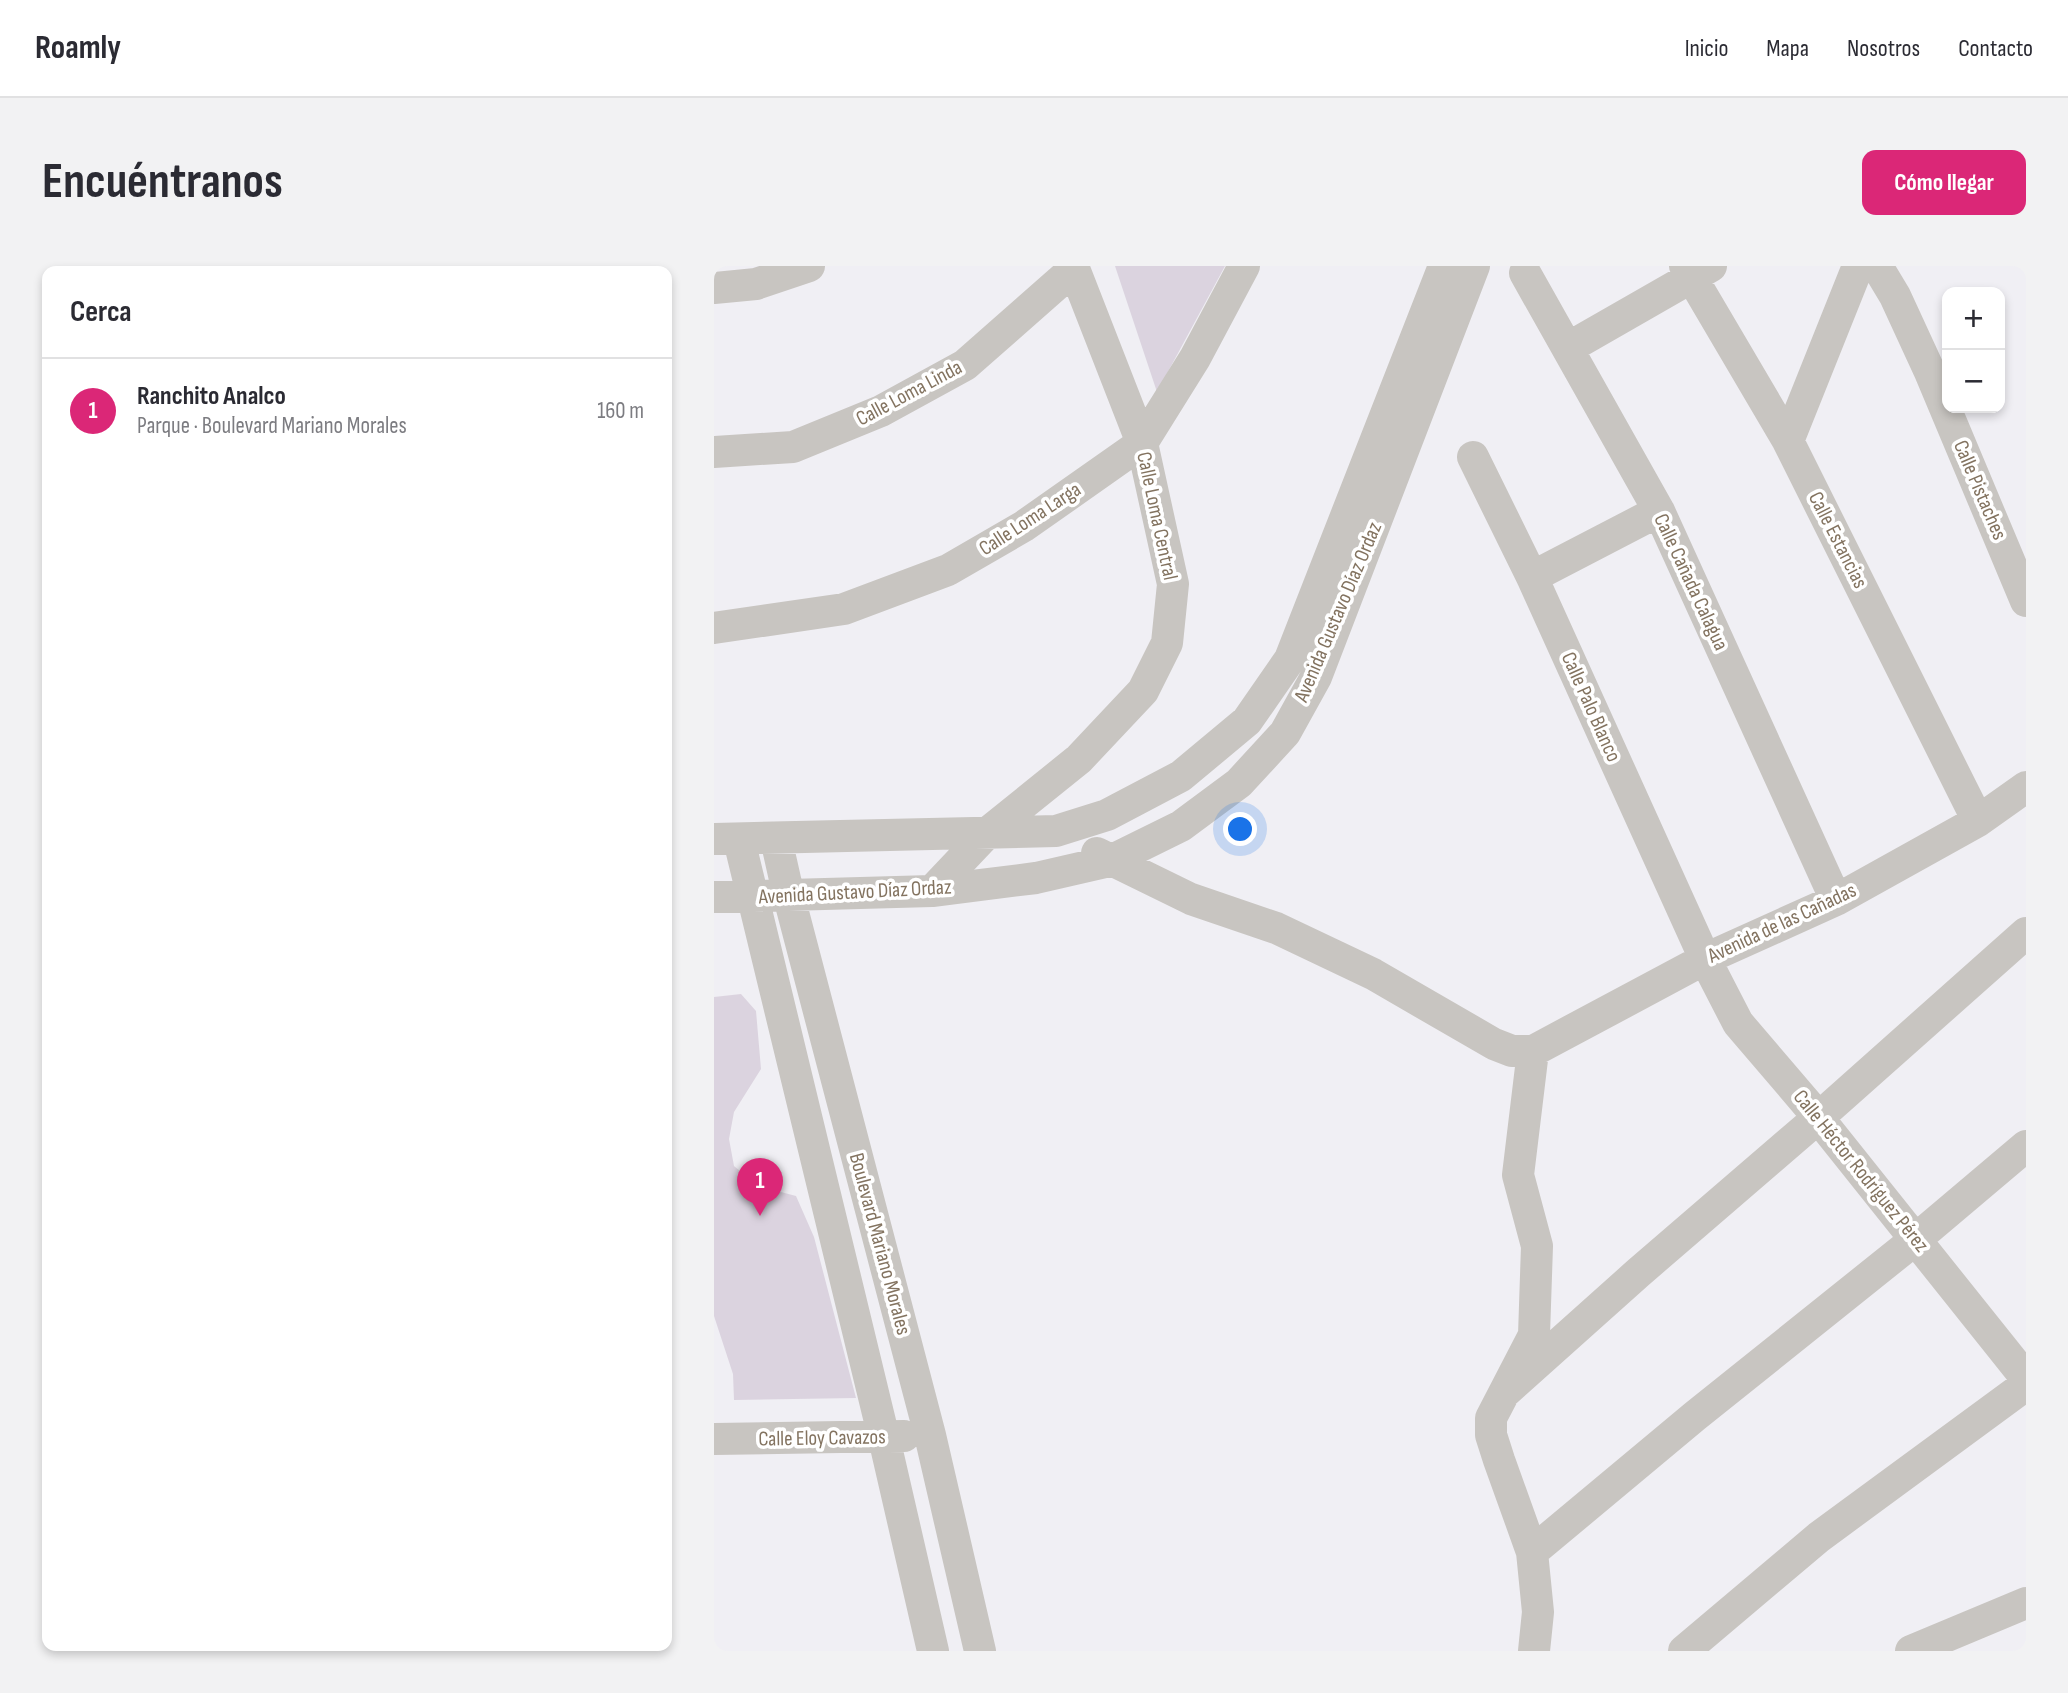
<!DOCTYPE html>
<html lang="es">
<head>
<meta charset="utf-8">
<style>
  :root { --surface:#fff; --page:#f2f2f3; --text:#2b2b33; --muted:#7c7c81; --line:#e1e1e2; --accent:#db2777 }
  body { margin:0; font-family:"Sofia Sans Condensed",sans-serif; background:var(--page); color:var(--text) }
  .controls { position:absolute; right:21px; top:21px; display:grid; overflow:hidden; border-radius:14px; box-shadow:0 4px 10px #0003 }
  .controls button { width:63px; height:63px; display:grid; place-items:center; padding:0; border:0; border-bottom:2px solid var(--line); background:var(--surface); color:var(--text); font:35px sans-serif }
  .you { position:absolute; left:527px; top:564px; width:24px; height:24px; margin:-18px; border:5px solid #fff; border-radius:50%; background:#1a73e8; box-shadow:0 0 0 10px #1a73e833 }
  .badge { display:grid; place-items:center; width:46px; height:46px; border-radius:50%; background:var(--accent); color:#fff; font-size:23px; font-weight:700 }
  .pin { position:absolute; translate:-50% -58px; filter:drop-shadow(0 2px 4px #0008) }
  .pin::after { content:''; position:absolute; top:37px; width:24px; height:21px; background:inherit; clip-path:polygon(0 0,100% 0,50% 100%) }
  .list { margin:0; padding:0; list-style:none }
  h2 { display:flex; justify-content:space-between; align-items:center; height:91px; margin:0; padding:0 28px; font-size:30px }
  h2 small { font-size:23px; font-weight:400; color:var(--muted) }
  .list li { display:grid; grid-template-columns:46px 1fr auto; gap:21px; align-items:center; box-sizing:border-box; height:105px; padding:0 28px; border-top:2px solid var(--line) }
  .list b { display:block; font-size:26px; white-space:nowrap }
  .list p { margin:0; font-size:23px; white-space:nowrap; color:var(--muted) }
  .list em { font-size:23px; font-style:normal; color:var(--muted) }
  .map { position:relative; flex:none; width:1312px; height:1385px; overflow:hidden; border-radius:14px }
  header { display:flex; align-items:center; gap:42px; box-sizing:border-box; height:98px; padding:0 35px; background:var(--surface); border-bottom:2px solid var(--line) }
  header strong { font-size:33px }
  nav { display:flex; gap:38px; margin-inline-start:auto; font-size:24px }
  .intro { display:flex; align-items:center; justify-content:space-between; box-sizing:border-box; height:168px; padding:0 42px }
  h1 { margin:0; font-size:49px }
  .button { padding:18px 32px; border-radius:14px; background:var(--accent); color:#fff; font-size:24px; font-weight:700 }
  main { display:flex; gap:42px; padding:0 42px }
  aside { flex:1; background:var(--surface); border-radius:14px; box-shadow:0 4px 10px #0003 }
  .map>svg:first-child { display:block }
</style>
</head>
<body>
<header>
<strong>Roamly</strong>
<nav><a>Inicio</a><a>Mapa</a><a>Nosotros</a><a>Contacto</a></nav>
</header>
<div class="intro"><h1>Encuéntranos</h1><a class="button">Cómo llegar</a></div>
<main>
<aside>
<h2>Cerca<small></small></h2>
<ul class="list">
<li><span class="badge">1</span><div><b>Ranchito Analco</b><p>Parque · Boulevard Mariano Morales</p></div><em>160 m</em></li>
</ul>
</aside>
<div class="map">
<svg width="1312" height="1385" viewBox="0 0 1312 1385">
  <rect width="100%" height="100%" fill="#f0eff4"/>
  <path fill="#dbd3df" d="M401,0H511L443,126Z
    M27,728L42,745L47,803L20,846L15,873L20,900L44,920L82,930L100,971L142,1132L20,1134L19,1108L0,1050V731Z"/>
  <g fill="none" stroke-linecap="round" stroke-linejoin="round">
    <path stroke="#c8c5c1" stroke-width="32" d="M971,0L1074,175L1264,555
      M1163,0L1181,30L1216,106L1312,335
      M811,7L945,245L1122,634
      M0,22L42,18L95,0
      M854,82L997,0
      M1074,175L1144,0
      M0,186L79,181L167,145L251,99L360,3
      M759,191L818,311L991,693L1024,757L1094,839L1312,1112
      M818,311L945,245
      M0,362L130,343L234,304L310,260L428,177L481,92L530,0
      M0,573L342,565L393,549L467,510L533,455L576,393L730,0
      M62,573L75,631L216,1169L266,1385
      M25,574L170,1172L219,1385
      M383,587L477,633L562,662L659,708L780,778L798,785H819
      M218,625L272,568L365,493L429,425L453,377L459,318L428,177L359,0
      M0,631L218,625L322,612L396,595L467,560L525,517L571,467L602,411L760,0
      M819,785L804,909L823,980L820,1069L777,1152V1169L785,1194L818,1286L824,1346L820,1385
      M819,785L991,693L1122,634L1264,555L1312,521
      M791,1126L924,1007L1104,852L1312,667
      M0,1173L190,1170
      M818,1286L981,1150L1202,973L1312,880
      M970,1385L1105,1271L1312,1119
      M1197,1385L1312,1337"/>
  </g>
  <g text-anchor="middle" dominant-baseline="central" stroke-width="7" stroke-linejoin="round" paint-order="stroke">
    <g font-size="21" fill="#837360" stroke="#fff">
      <text transform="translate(195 127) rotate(-28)">Calle Loma Linda</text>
      <text transform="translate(1266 224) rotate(67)">Calle Pistaches</text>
      <text transform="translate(443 250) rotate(78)">Calle Loma Central</text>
      <text transform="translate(316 253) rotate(-33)">Calle Loma Larga</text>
      <text transform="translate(1124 274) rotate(63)">Calle Estancias</text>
      <text transform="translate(977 316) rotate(65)">Calle Cañada Calagua</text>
      <text transform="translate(624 346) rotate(-67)">Avenida Gustavo Díaz Ordaz</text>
      <text transform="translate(877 441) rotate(66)">Calle Palo Blanco</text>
      <text transform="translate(141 626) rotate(-3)">Avenida Gustavo Díaz Ordaz</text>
      <text transform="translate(1068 657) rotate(-25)">Avenida de las Cañadas</text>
      <text transform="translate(1147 905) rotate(51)">Calle Héctor Rodríguez Pérez</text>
      <text transform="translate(166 978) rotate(75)">Boulevard Mariano Morales</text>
      <text transform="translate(108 1172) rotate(-1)">Calle Eloy Cavazos</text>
    </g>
  </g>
</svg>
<div class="controls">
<button>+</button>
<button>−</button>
</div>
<div class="you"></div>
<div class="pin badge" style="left:46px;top:950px">1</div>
</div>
</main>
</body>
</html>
